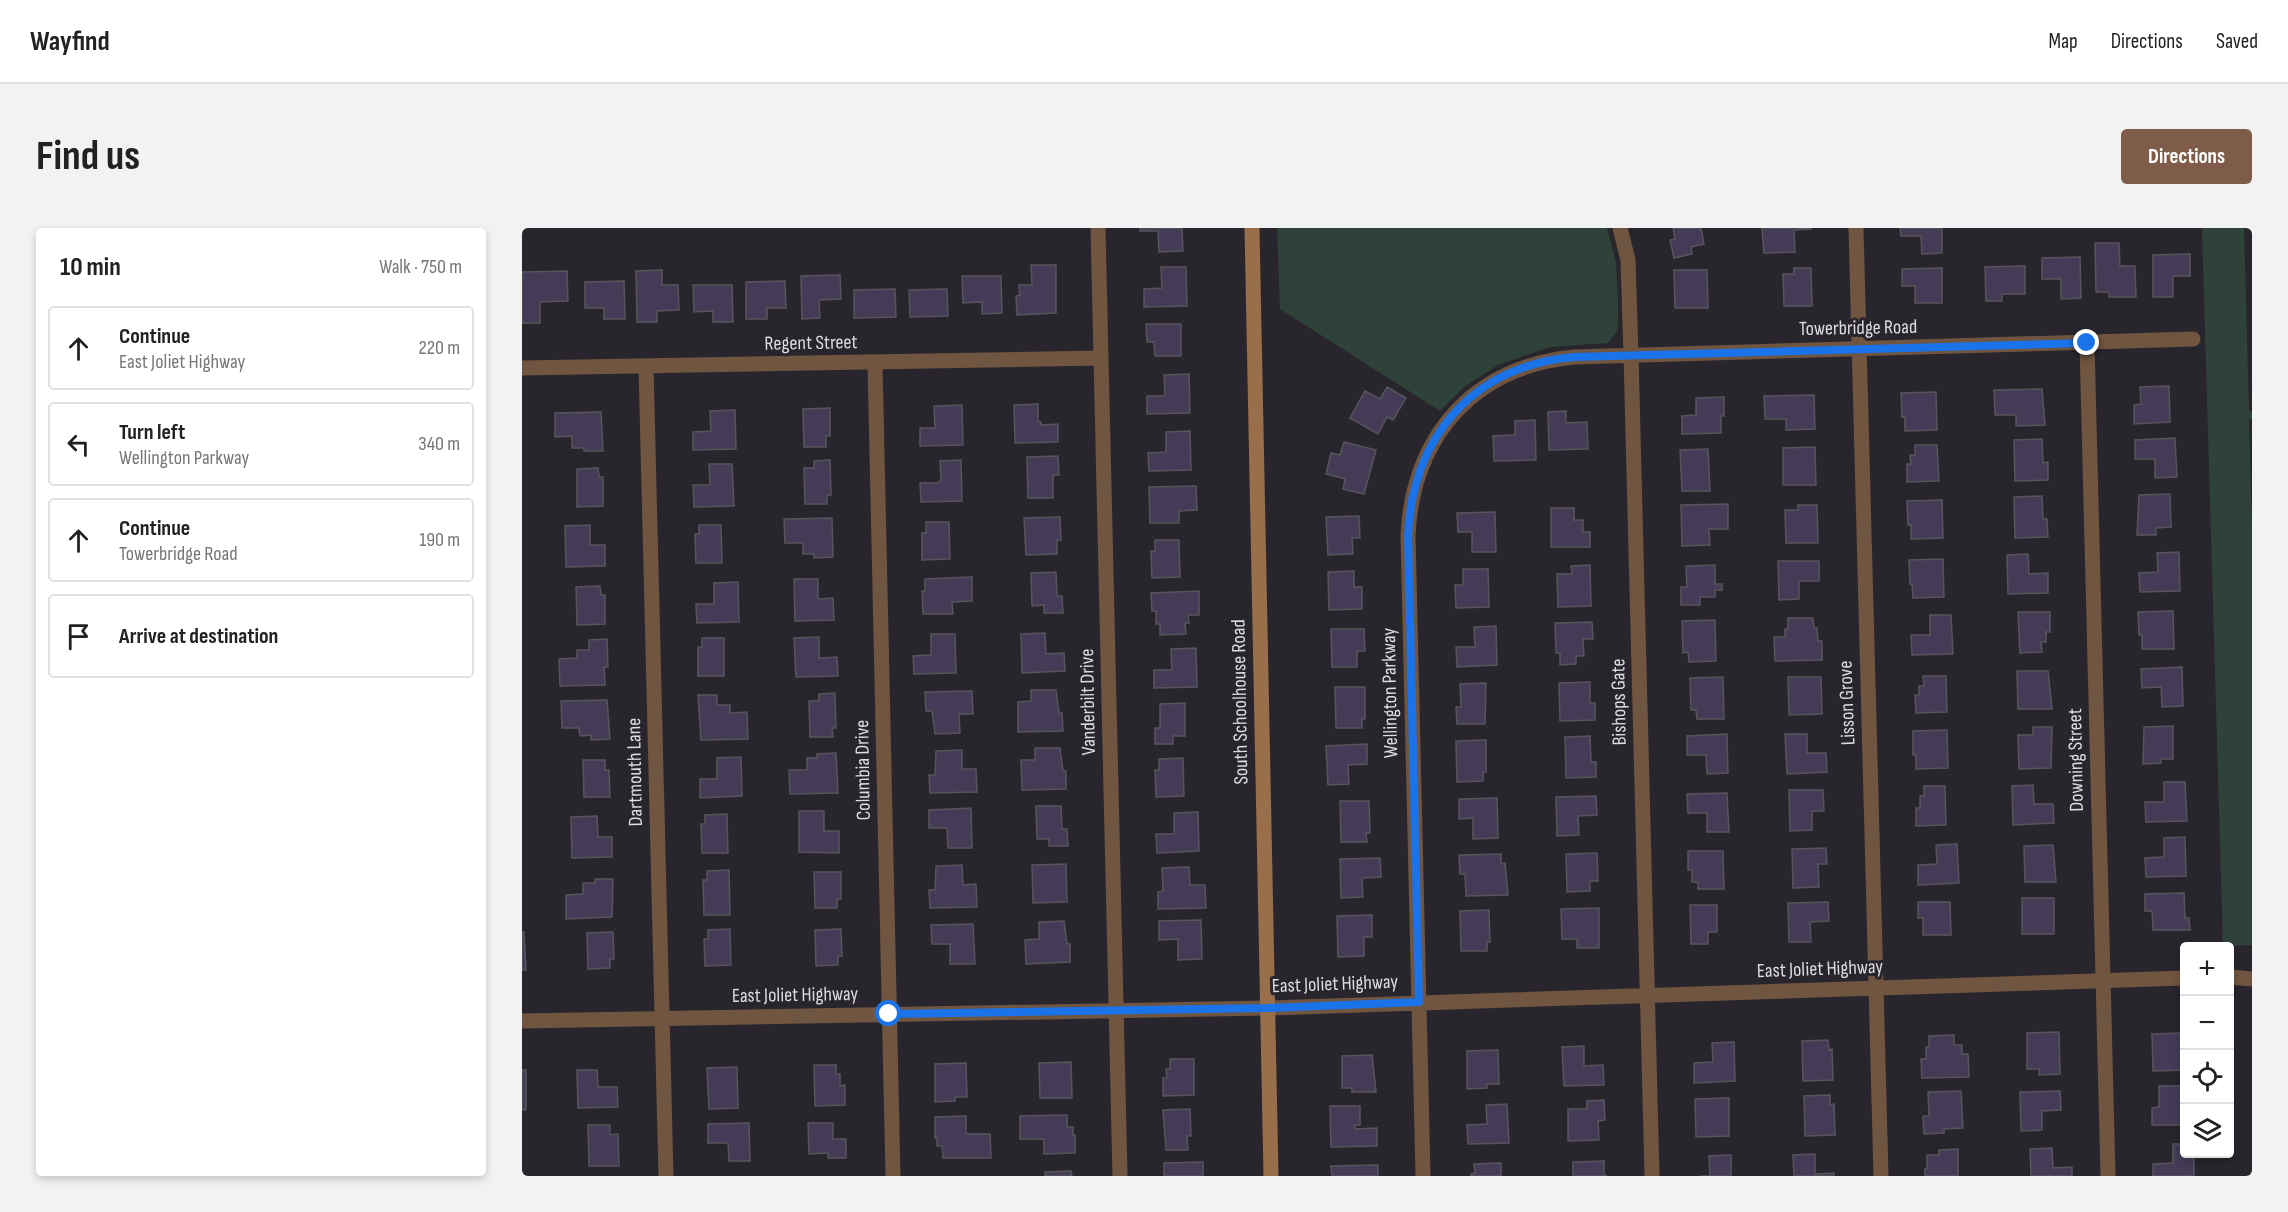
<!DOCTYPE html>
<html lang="en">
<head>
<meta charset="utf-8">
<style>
  :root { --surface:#fff; --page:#f2f2f2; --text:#222; --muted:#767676; --line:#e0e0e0; --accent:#7f5b4a }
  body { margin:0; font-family:"Sofia Sans Condensed",sans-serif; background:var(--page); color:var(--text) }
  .controls { position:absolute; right:18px; bottom:18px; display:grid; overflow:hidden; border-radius:6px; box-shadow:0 3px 9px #0003 }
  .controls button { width:54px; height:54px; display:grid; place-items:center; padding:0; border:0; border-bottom:2px solid var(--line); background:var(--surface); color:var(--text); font:30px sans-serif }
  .stop { position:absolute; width:18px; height:18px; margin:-14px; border:4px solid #1a73e8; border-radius:50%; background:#fff }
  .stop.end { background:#1a73e8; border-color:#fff; box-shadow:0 2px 6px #0008 }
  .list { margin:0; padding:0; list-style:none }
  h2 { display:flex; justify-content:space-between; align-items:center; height:78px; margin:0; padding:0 24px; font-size:26px }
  h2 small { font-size:20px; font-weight:400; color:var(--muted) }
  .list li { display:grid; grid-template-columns:39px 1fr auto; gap:18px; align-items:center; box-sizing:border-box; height:84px; margin:0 12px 12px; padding:0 12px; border:2px solid var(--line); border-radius:6px }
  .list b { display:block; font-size:22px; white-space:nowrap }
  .list p { margin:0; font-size:20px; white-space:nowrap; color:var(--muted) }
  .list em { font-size:20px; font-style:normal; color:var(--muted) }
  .icon { flex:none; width:33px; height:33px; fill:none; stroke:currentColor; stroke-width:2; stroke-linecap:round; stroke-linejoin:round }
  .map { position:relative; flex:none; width:1730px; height:948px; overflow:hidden; border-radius:6px }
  header { display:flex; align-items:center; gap:36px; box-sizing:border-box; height:84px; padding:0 30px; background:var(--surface); border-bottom:2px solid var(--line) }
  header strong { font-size:28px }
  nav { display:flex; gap:33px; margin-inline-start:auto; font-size:21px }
  .intro { display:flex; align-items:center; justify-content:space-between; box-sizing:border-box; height:144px; padding:0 36px }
  h1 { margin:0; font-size:42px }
  .button { padding:15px 27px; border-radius:6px; background:var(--accent); color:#fff; font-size:21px; font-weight:700 }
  main { display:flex; gap:36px; padding:0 36px }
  aside { flex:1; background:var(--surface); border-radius:6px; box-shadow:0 3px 9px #0003 }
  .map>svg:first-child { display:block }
</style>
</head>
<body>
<header>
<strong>Wayfind</strong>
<nav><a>Map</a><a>Directions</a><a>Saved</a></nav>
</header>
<div class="intro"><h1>Find us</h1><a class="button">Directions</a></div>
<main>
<aside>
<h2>10 min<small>Walk · 750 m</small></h2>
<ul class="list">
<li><svg class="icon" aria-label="ahead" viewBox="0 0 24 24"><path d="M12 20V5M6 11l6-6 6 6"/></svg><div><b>Continue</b><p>East Joliet Highway</p></div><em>220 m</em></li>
<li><svg class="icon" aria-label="left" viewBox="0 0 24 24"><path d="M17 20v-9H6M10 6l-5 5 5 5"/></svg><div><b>Turn left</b><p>Wellington Parkway</p></div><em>340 m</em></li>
<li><svg class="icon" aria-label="ahead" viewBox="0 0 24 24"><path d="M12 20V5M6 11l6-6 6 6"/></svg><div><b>Continue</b><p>Towerbridge Road</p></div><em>190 m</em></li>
<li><svg class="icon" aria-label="arrive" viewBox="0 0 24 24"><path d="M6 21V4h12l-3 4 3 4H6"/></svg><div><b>Arrive at destination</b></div></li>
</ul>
</aside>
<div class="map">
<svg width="1730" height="948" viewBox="0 0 1730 948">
  <rect width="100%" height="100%" fill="#28262c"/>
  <path fill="#2f423a" d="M755,0H1085L1094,35L1096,73V102L1086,115L1028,119L976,137L942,159L918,183L758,81Z
    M1680,0H1722L1727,183H1730V191H1727L1730,304V717L1701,718Z"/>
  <path fill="#443c57" stroke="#57555b" stroke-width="1.5" d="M618,0H660L661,23L637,24L636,3H618Z
    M1151,0H1179L1182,16L1169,19L1170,26L1152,30L1148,12L1153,11Z
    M1240,0H1289V1L1272,2L1273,24L1242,25Z
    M1378,0H1420V25L1400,26L1399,8H1379Z
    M1573,15H1597L1598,38H1613L1614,69H1587V64H1574Z
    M1668,26V48H1651V69H1631V27Z
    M1558,29L1559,70L1539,71V51H1520V30Z
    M509,37H534V85L495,87L494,68L498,67L497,57H510Z
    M1503,38V66H1480V73H1464L1463,39Z
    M639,39H664L665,78L622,79V61L640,60Z
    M1272,40H1289L1290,78H1262L1261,46H1272Z
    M1420,40V75H1393V58H1380V41Z
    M140,42V57H156L157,82L135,83V94H115L114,43Z
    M1152,42H1185L1186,80H1153Z
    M45,43L46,73L18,74V95H0V44Z
    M318,47L319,71L297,72L298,90L280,91L279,48Z
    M440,48H479L480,85L460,86V74L441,75Z
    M102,53L103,91H82V80H63V54Z
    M263,53L264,80H245V91H224V54Z
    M171,57H210L211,94H191V83L172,84Z
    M373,61L374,89L332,90V62Z
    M425,61L426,88L388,89L387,62Z
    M624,96H659V128H633L632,114H625Z
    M667,146L668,185L625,186V168H643L642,147Z
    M1647,158L1648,194L1612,196V177L1619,176L1618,159Z
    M865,159L884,170L871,192L865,189L856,206L828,190L843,163L858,171Z
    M1520,161L1523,197L1494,198V187H1473L1472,162Z
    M1414,164L1415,202L1383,203V188L1380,189L1379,165Z
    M1292,167L1293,201L1264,202V191H1243L1242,168Z
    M1202,169V188H1199V205L1160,206V188L1174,187V170Z
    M516,176V194H519V197L536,196V214L493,215L492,177Z
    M440,177L441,217L398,218V200H413L412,178Z
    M308,180V208H304V219H282L281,181Z
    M213,182L214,221L171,222V204L189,203L188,183Z
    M1044,183V195L1065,194L1066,221L1027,222L1026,184Z
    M79,184L81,223H62V220H50V208L33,209V185Z
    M1013,192L1014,232L972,233L971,208L993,207V193Z
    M668,203L669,242L627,243L626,225L644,224V204Z
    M1653,210L1655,249L1633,250V231H1613V212Z
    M1520,211L1521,235L1526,234V252L1493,253L1492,212Z
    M822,214L854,222L842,266L821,261L823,251L804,246L809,225L818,227Z
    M1393,217H1415L1417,253L1385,254V236H1389L1388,227H1393Z
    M1293,219L1294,257H1261V220Z
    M1186,221L1188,263H1160L1158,222Z
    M536,228L537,247H531V270H506L505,229Z
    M308,232L309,267H305V276H283L282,240H292V233Z
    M439,232L440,273L399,274L398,255H416L419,252L418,233Z
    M187,236H210L212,278L172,279L171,257H188Z
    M76,240L77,249H81V278L55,279V241Z
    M674,258L675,282L657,283V295H628L627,259Z
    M1648,266L1649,299L1634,300V307H1615L1617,267Z
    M1520,268L1521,291H1525L1526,309L1493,310L1492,269Z
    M1420,272L1421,310L1389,311V297H1386L1385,273Z
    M1206,276V301H1187L1188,317L1160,318L1159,277Z
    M1276,277H1295L1296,315H1264L1263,282H1276Z
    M1029,280H1052V292H1061V304H1068V319H1029Z
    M973,284L974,324H950V304H936L935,285Z
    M837,288L838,310H830L831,326L806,327L804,289Z
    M538,289L539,312H535V326L504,327L502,290Z
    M310,290L311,329L292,330V326H281V315H263L262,291Z
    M404,294H427L428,331L400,332V305H404Z
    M68,297V317H83V338L44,339L43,298Z
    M177,297H199L200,335H174L173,306H177Z
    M633,312H657L658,349L630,350L629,323H633Z
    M1657,324L1658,363L1618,364L1617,345L1636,344L1635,325Z
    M1506,326L1507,346L1526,345V365L1486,366L1485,327Z
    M1421,331L1422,369L1391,370L1390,356H1388L1387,332Z
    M1256,333H1297V353H1277V371L1257,372Z
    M1068,337L1069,378L1036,379L1035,346H1050L1049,338Z
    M1193,337V356H1200V362H1193V369H1178V377H1159V359H1165L1164,338Z
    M941,341H966L967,379L934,380L933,357H941Z
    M832,343V359H840V381L807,382L806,344Z
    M534,344L535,368H540L541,385H522V377L510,378L509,345Z
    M450,349V373L430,374L431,386H401L400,363H403V351Z
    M272,351H296V371L311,370L312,392L273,393Z
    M216,354L217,394L175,395L174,376H192V355Z
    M78,358L79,367H83V396L55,397L54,359Z
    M677,363V387H666L667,395H663L664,406L638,407V396H634V383H630L629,365Z
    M1651,383L1652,421H1620V407H1617L1616,384Z
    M1496,384H1528V404H1524V414H1519L1520,424L1498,425Z
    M1408,387H1429L1431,426L1390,427L1389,407H1408Z
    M1266,390H1291L1292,400H1295L1296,413H1300V432L1253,433L1252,409H1263V401H1266Z
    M1193,392L1194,433L1167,434L1166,424L1161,425L1160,393Z
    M1070,394L1071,411H1061L1062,428H1054V436L1038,437V425H1034L1033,395Z
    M974,398L975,437L935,439L934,419H953L952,399Z
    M809,401H842L843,423H835V439H810Z
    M523,405L524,426L542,425L543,443L500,445L499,406Z
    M409,406H433L434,445L392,446L391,428L409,427Z
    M297,409V430L315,429L316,448L274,449L272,410Z
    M180,410H202V448H176V419H180Z
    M85,411L86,439H82L83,457L38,458L37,431L55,430V422H67V412Z
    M674,420L675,459L632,460V442H650L649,421Z
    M1660,439L1661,478L1640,479L1639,459L1620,460L1619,441Z
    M1495,443H1526L1530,481H1496Z
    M1401,448H1424L1425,484L1394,485L1393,467H1397V458H1402Z
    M1201,449L1202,491H1175L1174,482H1169L1168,450Z
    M1266,449H1299L1300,486L1267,487Z
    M1068,454V475H1073V492L1038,493L1037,455Z
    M964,455L963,496H935L934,479H939L938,456Z
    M813,459H843V491H840V500H814Z
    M509,462H534L537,485H540L541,503L496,504V474L509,473Z
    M450,463L451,486H437L438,505L413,506L410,483H404L403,464Z
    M313,465L314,500H310L311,509H288L287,473H297V466Z
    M176,467H195V477H208V485L225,484L226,511L179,512Z
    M85,472L88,511L69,512V507L58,508L57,500H40L39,473Z
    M663,475V508H651V516H633V500H638V476Z
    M1651,498V531H1639V535L1621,536L1622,499Z
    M1511,499H1530L1529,540L1497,541L1496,507H1511Z
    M1425,502L1426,540L1394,541V527H1391V503Z
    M1205,506L1206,545L1185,546L1184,527H1165V508Z
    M1263,506H1285V525H1304L1305,544L1265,546Z
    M1068,508L1069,534H1074V549L1044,550L1043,509Z
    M964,512V544H961V553L935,554L934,513Z
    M845,516V536L826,537L827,556L806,557L804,518Z
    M513,520H538L541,543H544V561L500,562L499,532H513Z
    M440,522V541H454L455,564L408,565L407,547H413L414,523Z
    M314,525L316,565L268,566L267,542H285V530H295V526Z
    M219,529L220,568L178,570V551H195V530Z
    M661,530L662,568L634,569L633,542H637V531Z
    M61,532H83V542H87L88,569H62Z
    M1642,554H1663L1665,593L1624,594L1623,574H1642Z
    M1511,557L1512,576H1531L1532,595L1491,597L1490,558Z
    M1402,558H1423L1424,597L1394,598V580H1398V568H1402Z
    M1267,562H1301L1302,583H1290V602L1268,603Z
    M1205,565L1207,604H1185V585H1166L1165,566Z
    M1074,568L1075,587L1056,588L1057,607L1035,608L1034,569Z
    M975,570L976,610L951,611V590L937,591V571Z
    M818,573H847L848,605H844L845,614H819Z
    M514,578H539L540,601H545L546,618H527V611H515Z
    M449,580L450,620H426L425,600H407V582Z
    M277,583H302V603H317V625L277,624Z
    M676,584L677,623L635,625L634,606H652V585Z
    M205,586L206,625H180L179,596H183V587Z
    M75,588L76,609H90V629L50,630L49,589Z
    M1663,609L1664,648L1624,649L1623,630L1642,629V610Z
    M1435,616L1437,655L1396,657V637L1415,636L1414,617Z
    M1531,617L1534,654H1503L1502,618Z
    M1304,620L1305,636H1296L1297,659L1271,660L1270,621Z
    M1166,623H1201L1202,661H1176V654H1170V642H1166Z
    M1075,625L1076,653H1068V663L1045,664L1044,626Z
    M979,626V636L983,635L986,667L944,668L943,646H938L937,627Z
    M858,630L859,649L840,650L841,669L819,670L818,631Z
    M544,636L545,674L511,675L510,637Z
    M440,637L441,657L454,656L455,679L408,680L407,662H413L414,638Z
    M667,639L668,657H683L684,680L636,681V664L641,663L640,640Z
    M207,642L208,687H182L181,652H185V643Z
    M292,644H319V671H315V680H293Z
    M73,651H91L90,689L44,691V667L61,666V655H73Z
    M1662,665L1663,690H1667L1668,702H1631L1630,683H1623V666Z
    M1500,670H1532V706H1500Z
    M1306,674L1307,693L1288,694L1289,714H1267L1266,675Z
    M1396,674H1428L1429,707H1401V690H1396Z
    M1168,677H1195V704H1186V716H1169Z
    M1077,680V720H1055V711H1040L1039,681Z
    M967,682L968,714H965V723H939L938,683Z
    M850,687V709H842V728L816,729L815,688Z
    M679,692L680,731L656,732V711L637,712V693Z
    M542,693L545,716H548V734L504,736L503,712L517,711V694Z
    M451,696L453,736H428V716H410L409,697Z
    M208,701L209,737L183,738L182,711H186V702Z
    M319,701L320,728H316V737L294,738L293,702Z
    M0,704H2L4,742H0Z
    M91,704L92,731H88V740L66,741L65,705Z
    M1537,804L1538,846L1517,847V841H1505V805Z
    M1662,805V842L1631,843L1630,806Z
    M1432,807V817H1440V826H1446L1447,849L1400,850L1399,831H1404V819H1407V808Z
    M1306,812L1307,822L1310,821L1311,852L1281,853L1280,813Z
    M1212,814L1213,853L1172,855V835L1191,834L1190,815Z
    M1062,818V838L1081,837L1082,857L1042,858L1040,819Z
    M976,822L977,856H965V860L945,861V823Z
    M850,827L854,864H830V860H820V828Z
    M648,831H672V867L641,868V850H645L644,841H648Z
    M549,834L550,870H518L517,835Z
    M444,835L445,869H433V873L413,874V836Z
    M292,837H314V846H318V858L323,857V877L293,878Z
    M215,839L216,880L187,881L185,840Z
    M0,842H4V882H0Z
    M55,842H75L76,859H95L96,879L56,880Z
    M1637,858H1662V897H1630V880L1637,879Z
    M1439,863L1441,900L1422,901V905L1402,906L1401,888H1407L1406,864Z
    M1538,863L1539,882L1520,883V902L1499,903L1498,864Z
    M1308,867V877L1312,876L1313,907L1283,908L1282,868Z
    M1207,870V908L1174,909L1173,871Z
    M1082,872L1083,892L1076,893L1077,912L1046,913V881H1065V873Z
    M985,876L987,915L946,916L945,897L965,896L964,877Z
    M808,878H838V897H833V901L855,900V918L809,919Z
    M668,881L669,908H665L666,922H644L641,882Z
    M545,887V899H551V907H553V925L522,926V911H498V888Z
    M444,888V906H468L469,930H421L420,918H415V910H413V889Z
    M227,895L228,933H207L206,915H186V896Z
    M286,895H311V911H324V930H306V925L287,926Z
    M66,897H88V907L96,906L97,938H67Z
    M1651,916H1662V926H1672V948H1631V936L1651,935Z
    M1530,920L1531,940L1550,939V948H1509L1508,921Z
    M1436,921V948H1403V941H1405V927H1417V922Z
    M1293,926V946L1312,945V948H1272L1271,927Z
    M1209,927V948H1178H1188L1187,928Z
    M1082,933V947L1085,948H1051V934Z
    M681,934V948H642V935Z
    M979,935V948H949V946L953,945L952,936Z
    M856,937V948H810L809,938Z
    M549,943L550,948H523V944Z"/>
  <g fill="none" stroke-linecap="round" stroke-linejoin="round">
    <path stroke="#705540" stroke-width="15" d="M576,0L598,948
      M1098,0L1106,32L1109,127L1130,948
      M1334,0L1359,948
      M1565,115L1586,948
      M353,135L371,948
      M124,138L144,948
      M0,140L579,130
      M1708,749L1730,751
      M0,793L745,780L1662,750
      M901,948L886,307C891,208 951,139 1052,129L1671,111"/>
    <path stroke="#986e4b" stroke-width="15" d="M730,0L749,948"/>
  </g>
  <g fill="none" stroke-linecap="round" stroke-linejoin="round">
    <path stroke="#1a73e8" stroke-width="8" d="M367,786L745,780L897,774L886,307C891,208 951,138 1052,129L1565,115"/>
  </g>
  <g text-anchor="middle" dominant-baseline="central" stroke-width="6" stroke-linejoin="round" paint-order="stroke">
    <g font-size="20" fill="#dddce0" stroke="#28262c">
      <text transform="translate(1336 100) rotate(-1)">Towerbridge Road</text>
      <text transform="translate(289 115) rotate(-1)">Regent Street</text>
      <text transform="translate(868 465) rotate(-91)">Wellington Parkway</text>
      <text transform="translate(566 474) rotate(-91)">Vanderbilt Drive</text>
      <text transform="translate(718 474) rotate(-91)">South Schoolhouse Road</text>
      <text transform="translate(1097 474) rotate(-91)">Bishops Gate</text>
      <text transform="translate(1325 475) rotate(-92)">Lisson Grove</text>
      <text transform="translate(1554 532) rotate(-91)">Downing Street</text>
      <text transform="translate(341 542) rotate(-91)">Columbia Drive</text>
      <text transform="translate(113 544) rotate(-91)">Dartmouth Lane</text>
      <text transform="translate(1298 741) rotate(-2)">East Joliet Highway</text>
      <text transform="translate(813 756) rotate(-2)">East Joliet Highway</text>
      <text transform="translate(273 767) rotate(-1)">East Joliet Highway</text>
    </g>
  </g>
</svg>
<div class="controls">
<button>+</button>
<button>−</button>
<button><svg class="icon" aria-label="locate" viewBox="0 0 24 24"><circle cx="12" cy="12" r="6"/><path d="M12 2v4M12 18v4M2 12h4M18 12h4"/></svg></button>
<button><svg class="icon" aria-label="layers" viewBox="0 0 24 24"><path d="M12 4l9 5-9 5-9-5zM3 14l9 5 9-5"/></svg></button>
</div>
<div class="stop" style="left:367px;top:786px"></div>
<div class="stop end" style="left:1565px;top:115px"></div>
</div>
</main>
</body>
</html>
